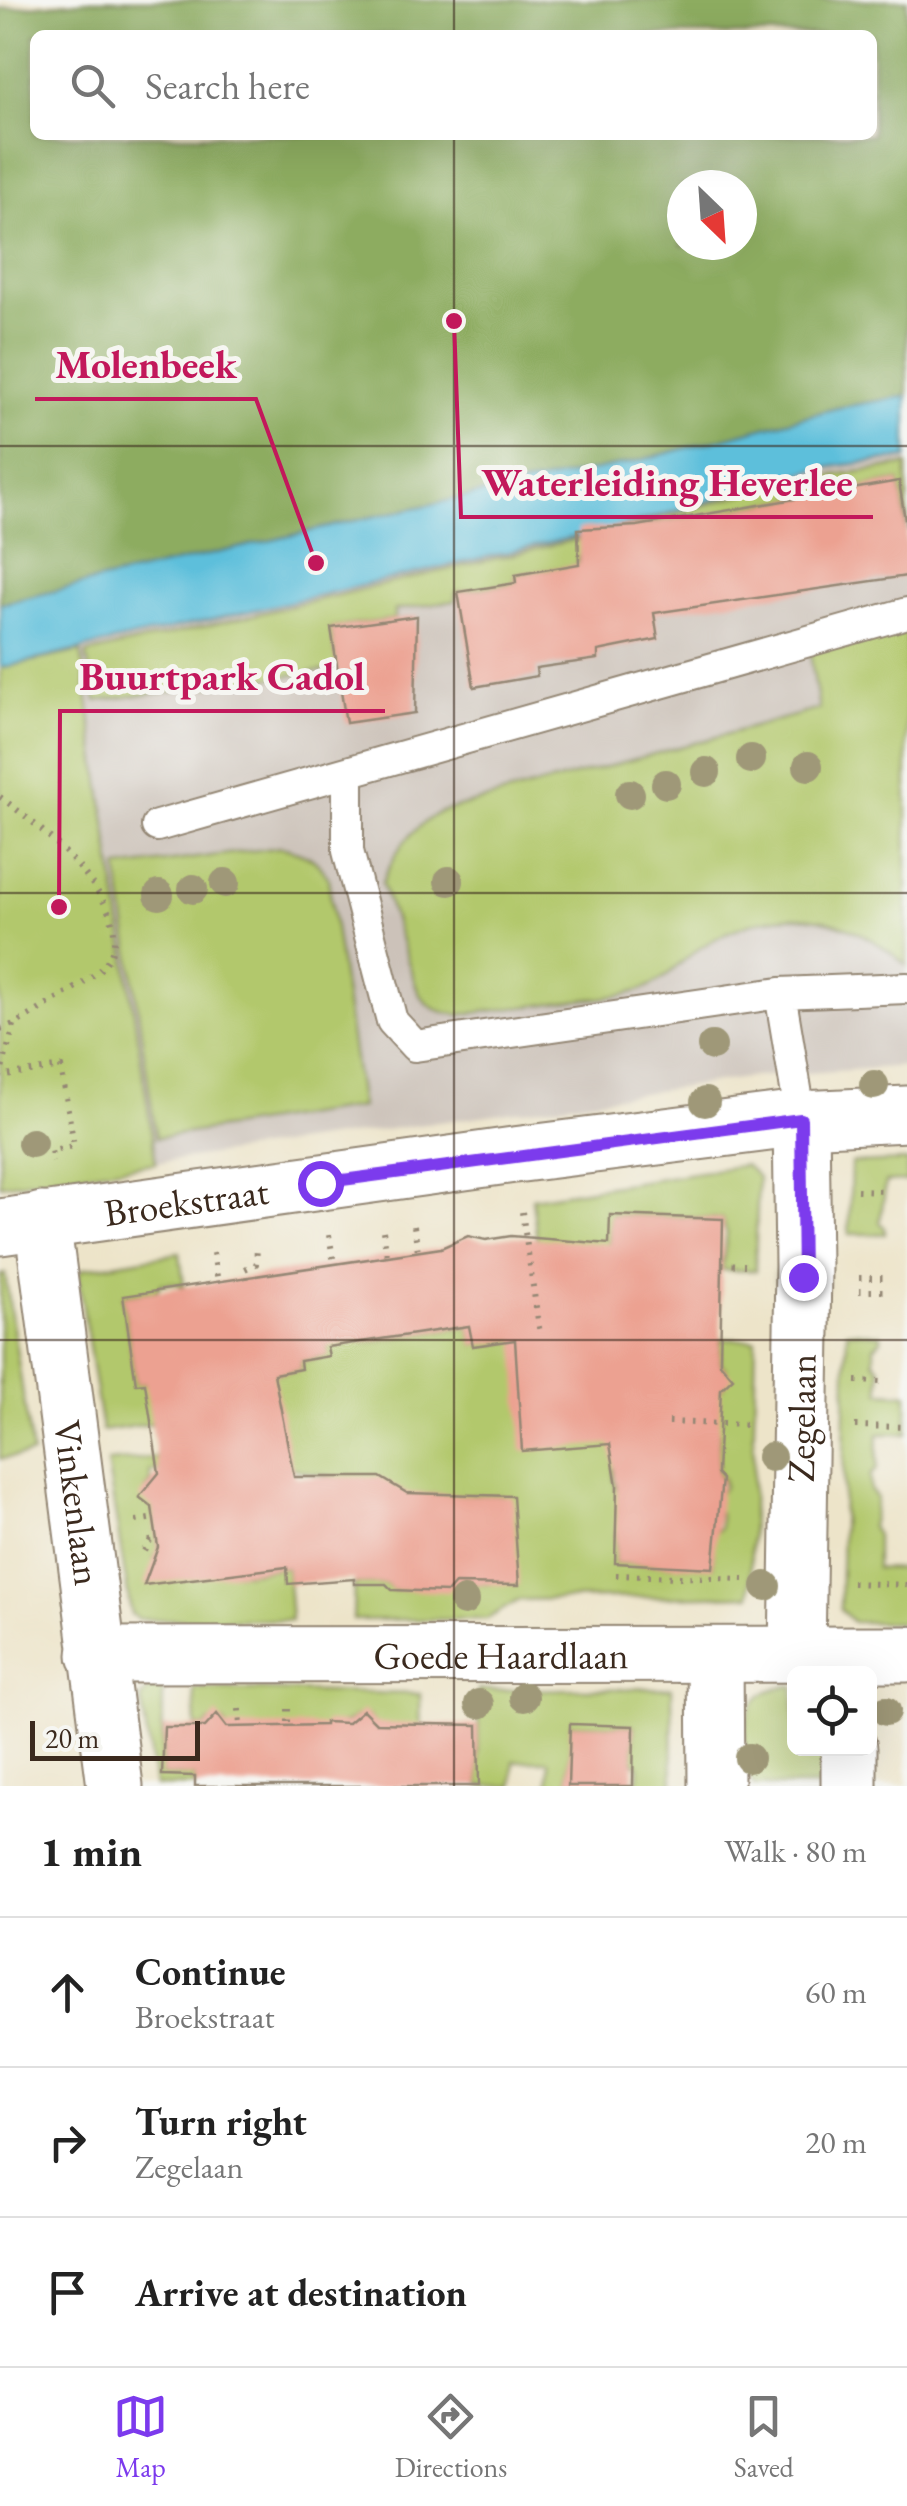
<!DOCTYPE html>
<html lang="en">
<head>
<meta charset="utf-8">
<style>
  :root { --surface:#fff; --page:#f6f6f6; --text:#222; --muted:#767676; --line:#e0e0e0; --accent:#7c3aed }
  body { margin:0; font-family:"EB Garamond",serif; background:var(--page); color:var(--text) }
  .controls { position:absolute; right:30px; bottom:30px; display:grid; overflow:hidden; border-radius:15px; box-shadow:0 10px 40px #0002 }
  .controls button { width:90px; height:90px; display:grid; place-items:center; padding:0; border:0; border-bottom:2px solid var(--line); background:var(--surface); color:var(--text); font:50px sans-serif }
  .compass { position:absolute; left:667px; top:170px; width:90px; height:90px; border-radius:50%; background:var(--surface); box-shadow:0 10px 40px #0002; rotate:155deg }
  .scale { position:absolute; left:30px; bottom:25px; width:170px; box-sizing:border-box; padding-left:10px; border:5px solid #3b2a1e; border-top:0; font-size:28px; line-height:35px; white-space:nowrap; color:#3b2a1e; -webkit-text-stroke:8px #f6f6f2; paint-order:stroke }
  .stop { position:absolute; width:30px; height:30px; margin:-22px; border:8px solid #7c3aed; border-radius:50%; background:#fff }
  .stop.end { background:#7c3aed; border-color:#fff; box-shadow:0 2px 10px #0008 }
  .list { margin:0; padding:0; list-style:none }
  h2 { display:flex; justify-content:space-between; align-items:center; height:130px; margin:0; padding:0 40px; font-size:42px }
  h2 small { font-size:32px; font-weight:400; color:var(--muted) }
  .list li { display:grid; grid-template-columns:65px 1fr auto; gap:30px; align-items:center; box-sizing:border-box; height:150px; padding:0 40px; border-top:2px solid var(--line) }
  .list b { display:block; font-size:38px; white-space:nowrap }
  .list p { margin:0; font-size:32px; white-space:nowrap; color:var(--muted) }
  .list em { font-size:32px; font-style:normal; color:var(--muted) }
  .icon { flex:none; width:55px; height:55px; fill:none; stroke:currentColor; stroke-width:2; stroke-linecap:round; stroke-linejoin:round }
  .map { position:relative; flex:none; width:907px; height:1786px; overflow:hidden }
  .search { position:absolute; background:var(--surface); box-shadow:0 10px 40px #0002; left:30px; right:30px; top:30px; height:110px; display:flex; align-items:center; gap:25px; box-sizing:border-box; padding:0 35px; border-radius:15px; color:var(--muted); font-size:38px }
  .sheet { height:580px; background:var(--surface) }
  nav { display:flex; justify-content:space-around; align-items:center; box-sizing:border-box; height:140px; border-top:2px solid var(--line); background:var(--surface); font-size:28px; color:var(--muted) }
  nav a { display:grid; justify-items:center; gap:5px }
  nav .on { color:var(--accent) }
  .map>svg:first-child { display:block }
</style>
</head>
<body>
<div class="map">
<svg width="907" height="1786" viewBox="0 0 907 1786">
  <rect width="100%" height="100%" fill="#f6f6f2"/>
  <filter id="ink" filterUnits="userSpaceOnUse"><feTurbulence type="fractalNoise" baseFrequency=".01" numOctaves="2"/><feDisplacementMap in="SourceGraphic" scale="20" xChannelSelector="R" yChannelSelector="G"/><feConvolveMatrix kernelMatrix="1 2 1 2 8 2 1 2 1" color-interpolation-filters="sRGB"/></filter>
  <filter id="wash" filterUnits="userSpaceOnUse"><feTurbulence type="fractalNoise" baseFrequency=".0048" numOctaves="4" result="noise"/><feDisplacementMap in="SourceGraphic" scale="40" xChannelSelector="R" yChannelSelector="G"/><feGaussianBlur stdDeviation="2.25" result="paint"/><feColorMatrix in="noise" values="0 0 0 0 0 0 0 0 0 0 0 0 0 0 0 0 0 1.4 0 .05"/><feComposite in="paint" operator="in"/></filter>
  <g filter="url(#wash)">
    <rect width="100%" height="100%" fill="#ede4c9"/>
    <path fill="#ccc2b9" d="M907,458V1066L753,1077L156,1163L81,651L682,511L786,477L855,463Z"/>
    <path fill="#b2c86c" stroke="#767945" stroke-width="2.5" fill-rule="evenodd" d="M907,465V533L899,481L635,526L637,546L578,556V565L515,575L516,583L456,592L455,601L395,610V619L331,628L338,669L96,701L86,654L621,529L786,482Z
      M907,625V966C844,910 776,900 703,946C681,960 667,981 641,990C622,997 600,998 581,1000C540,1005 499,1010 458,1015C439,1012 429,1009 418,992L382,883C395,851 410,829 440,812L819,709L809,647Z
      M81,651L156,1163L0,1185V668Z
      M281,847C304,853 317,857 328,878L361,1107L156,1138L118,868Z
      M907,1161V1181L886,1182L880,1222L885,1228V1234H849L851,1163Z
      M745,1165L758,1177L755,1271L722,1270L727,1233L722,1219L611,1215L609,1244L719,1391L726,1384L727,1370L720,1363L721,1339L756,1340L750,1595L519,1600L487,1619L353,1620L354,1584H386L393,1590C425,1591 457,1584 489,1584L501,1496L407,1494L273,1464L228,1461L150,1472L151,1482L146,1489L153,1507L159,1551L154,1557L156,1569L245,1573L287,1567L291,1620L138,1619L131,1614L107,1462L205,1453L198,1417L102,1431L78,1275L83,1269L180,1253L184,1286L173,1283L161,1284L156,1291L123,1296L136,1384L274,1374L301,1369L300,1361L328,1356L326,1336L365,1342L469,1326L474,1345L548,1335L532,1198ZM719,1433L717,1474L723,1479L724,1487L716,1496L715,1509L720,1514V1528L714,1532L713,1567L615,1563L616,1532L631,1530L614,1480V1468Z
      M5,1274L32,1454L0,1459V1275Z
      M847,1331L881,1334V1340L874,1347V1361L880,1368V1392L907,1394V1434H878L877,1469L870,1475V1490L877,1498L871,1527L876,1535V1568L907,1569V1623L853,1622L840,1609Z
      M785,1686H794V1748L829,1749L820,1786H754C742,1766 740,1719 756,1700C764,1692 774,1688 785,1686Z
      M150,1688L163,1689L162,1775L195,1776V1786H155L141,1699Z
      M672,1688L673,1786H633L638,1780L639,1767L633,1761L634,1726L571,1724L568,1786H549V1761H514L513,1786H479L478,1690Z
      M194,1689L420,1694L422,1786L369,1716H356C331,1738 261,1728 228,1728L223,1722L211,1721L205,1727H196Z"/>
    <path fill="#8dac60" stroke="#646b3f" stroke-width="2.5" fill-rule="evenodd" d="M91,0H907V396L837,408L634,462L362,519L0,604V9ZM35,35H872V135H35ZM682,185H742V245H682Z"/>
    <path fill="#5dbfdb" stroke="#4c747c" stroke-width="2.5" d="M907,396V458C866,462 824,466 784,478C728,494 674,513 618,527L0,668V604L362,519L634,462L837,408Z"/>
    <g id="blocks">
      <path fill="#eca191" d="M899,481L907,533V576L654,613L658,639L598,651V659L536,668L537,676L474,687L458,592L516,583L515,575L579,564L578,529L637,526Z
        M417,616L415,713L346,723L331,628Z
        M610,1215L723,1219L720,1363L733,1378L721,1389L717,1474L722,1479L713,1568L615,1563L617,1486L610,1444L522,1451L515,1340L473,1346L469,1326L327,1347L329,1356L300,1361L301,1369L274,1374L294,1477H380L407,1493L513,1496L519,1585L455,1584L448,1592L392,1590L386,1584H354V1579L288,1584L287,1567L144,1585L158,1547L152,1507L139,1497L159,1473L145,1383L136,1384L123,1296L441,1248L468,1236L486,1240L511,1236L609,1244Z
        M363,1710L376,1723L478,1725L479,1786H195V1776L162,1775L164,1727H205L217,1714L227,1727L325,1725V1722L348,1723Z
        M570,1724L634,1726L633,1786H568Z"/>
    </g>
  </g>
  <g filter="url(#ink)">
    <use href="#blocks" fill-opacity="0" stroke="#948774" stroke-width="2.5"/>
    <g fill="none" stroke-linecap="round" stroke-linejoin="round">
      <g stroke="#948774" stroke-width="34">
        <path id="lane" d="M348,772V851L392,1021L415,1046L780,993L907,988
          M157,826L907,613
          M780,993L801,1119"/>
      </g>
      <g stroke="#948774" stroke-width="59">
        <g id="street">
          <path id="s1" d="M42,1220L115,1786"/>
          <path id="s2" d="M0,1227L514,1155L801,1119L907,1114"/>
          <path id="s3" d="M96,1655L907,1654"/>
          <path d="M715,1655L716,1786"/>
          <path id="s4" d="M797,1656L803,1266L801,1119"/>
          <path d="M849,1786V1748"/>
        </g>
      </g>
      <path stroke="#948774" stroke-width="6" stroke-dasharray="2.5 8" stroke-linecap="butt" d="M0,797C38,824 148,913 104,965C94,977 75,988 61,996C41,1008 22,1023 0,1029
        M14,1025L0,1077L61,1067L74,1146L51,1150L53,1162
        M857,1190L886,1191
        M522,1212L540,1334
        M414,1226L418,1251
        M383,1231L387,1256
        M329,1235L334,1263
        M213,1253L218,1282
        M722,1264L745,1265
        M859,1278H883
        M247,1279L245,1269L256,1264L257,1248
        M859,1291H883
        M856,1381L880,1382
        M669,1422L747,1425
        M855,1426L907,1427
        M136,1521L155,1518
        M144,1551L150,1541L158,1540
        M616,1575L744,1579
        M852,1583L907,1585
        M239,1709L240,1727
        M288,1709V1728"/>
      <use href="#lane" stroke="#fff" stroke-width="30"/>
      <use href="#street" stroke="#fff" stroke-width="55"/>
    </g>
    <g fill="#9f9878">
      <circle cx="751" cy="759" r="15"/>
      <circle cx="808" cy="766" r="15"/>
      <circle cx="706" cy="772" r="15"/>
      <circle cx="666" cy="784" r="15"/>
      <circle cx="630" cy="794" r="15"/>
      <circle cx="449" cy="881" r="15"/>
      <circle cx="225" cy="883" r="15"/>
      <circle cx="193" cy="889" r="15"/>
      <circle cx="159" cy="895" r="15"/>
      <circle cx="712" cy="1046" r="15"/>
      <circle cx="874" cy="1085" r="15"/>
      <circle cx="705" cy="1102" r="15"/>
      <circle cx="32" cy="1143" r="15"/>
      <circle cx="771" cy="1457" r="15"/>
      <circle cx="766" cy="1586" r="15"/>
      <circle cx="464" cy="1601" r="15"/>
      <circle cx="524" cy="1697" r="15"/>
      <circle cx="479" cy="1704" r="15"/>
      <circle cx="886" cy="1711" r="15"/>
      <circle cx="749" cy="1758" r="15"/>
    </g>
  </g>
  <g fill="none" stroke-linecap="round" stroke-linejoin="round" filter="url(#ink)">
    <path stroke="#7c3aed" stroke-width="12" d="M320,1183L801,1119L803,1277"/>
  </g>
  <path fill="none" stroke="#3b2a1e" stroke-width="2.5" stroke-opacity="0.55" d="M454,0V35M454,135V1786M0,446H907M0,893H907M0,1340H907"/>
  <g text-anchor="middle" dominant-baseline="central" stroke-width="10" stroke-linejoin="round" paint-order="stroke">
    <g font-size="38" fill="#3b2a1e" stroke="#f6f6f2">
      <text stroke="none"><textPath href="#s2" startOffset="188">Broekstraat</textPath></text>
      <text stroke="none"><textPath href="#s4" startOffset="238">Zegelaan</textPath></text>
      <text stroke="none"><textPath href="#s1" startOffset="285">Vinkenlaan</textPath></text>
      <text stroke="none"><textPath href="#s3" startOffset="405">Goede Haardlaan</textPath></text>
    </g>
  </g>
  <path fill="none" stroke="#c2185b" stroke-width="4" d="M316 563L256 399H35M454 321L461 517H873M59 907L60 711H385"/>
  <g fill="#c2185b" stroke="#f6f6f2" stroke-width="4">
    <circle cx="316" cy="563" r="10"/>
    <circle cx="454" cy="321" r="10"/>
    <circle cx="59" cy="907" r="10"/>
  </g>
  <g font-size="40" text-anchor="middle" font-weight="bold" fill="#c2185b" stroke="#f6f6f2" stroke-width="10" stroke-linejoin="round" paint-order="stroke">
    <text x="146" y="378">Molenbeek</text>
    <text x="667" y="496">Waterleiding Heverlee</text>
    <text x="222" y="690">Buurtpark Cadol</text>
  </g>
</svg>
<div class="controls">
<button><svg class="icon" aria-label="locate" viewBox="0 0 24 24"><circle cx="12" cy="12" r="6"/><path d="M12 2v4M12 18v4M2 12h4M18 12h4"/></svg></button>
</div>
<svg class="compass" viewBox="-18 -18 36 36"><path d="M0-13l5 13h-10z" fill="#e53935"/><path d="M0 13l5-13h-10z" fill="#767676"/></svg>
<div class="scale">20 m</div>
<div class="stop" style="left:320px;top:1183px"></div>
<div class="stop end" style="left:803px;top:1277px"></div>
<div class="search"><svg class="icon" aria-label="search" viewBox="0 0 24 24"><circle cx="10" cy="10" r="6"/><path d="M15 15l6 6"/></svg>Search here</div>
</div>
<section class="sheet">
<h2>1 min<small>Walk · 80 m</small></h2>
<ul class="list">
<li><svg class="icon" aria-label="ahead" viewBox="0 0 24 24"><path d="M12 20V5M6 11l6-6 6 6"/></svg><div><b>Continue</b><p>Broekstraat</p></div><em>60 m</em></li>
<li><svg class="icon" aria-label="right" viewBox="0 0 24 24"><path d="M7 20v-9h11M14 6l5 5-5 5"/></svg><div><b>Turn right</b><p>Zegelaan</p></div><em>20 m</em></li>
<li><svg class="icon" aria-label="arrive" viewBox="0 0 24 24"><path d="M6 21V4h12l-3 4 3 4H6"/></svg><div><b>Arrive at destination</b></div></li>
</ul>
</section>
<nav>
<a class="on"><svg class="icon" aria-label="map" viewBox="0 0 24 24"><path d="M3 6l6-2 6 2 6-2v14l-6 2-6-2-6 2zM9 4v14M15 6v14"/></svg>Map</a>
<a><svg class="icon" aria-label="directions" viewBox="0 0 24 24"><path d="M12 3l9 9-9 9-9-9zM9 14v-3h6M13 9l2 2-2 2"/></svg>Directions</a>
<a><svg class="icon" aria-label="saved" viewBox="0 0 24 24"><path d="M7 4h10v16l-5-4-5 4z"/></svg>Saved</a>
</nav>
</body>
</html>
